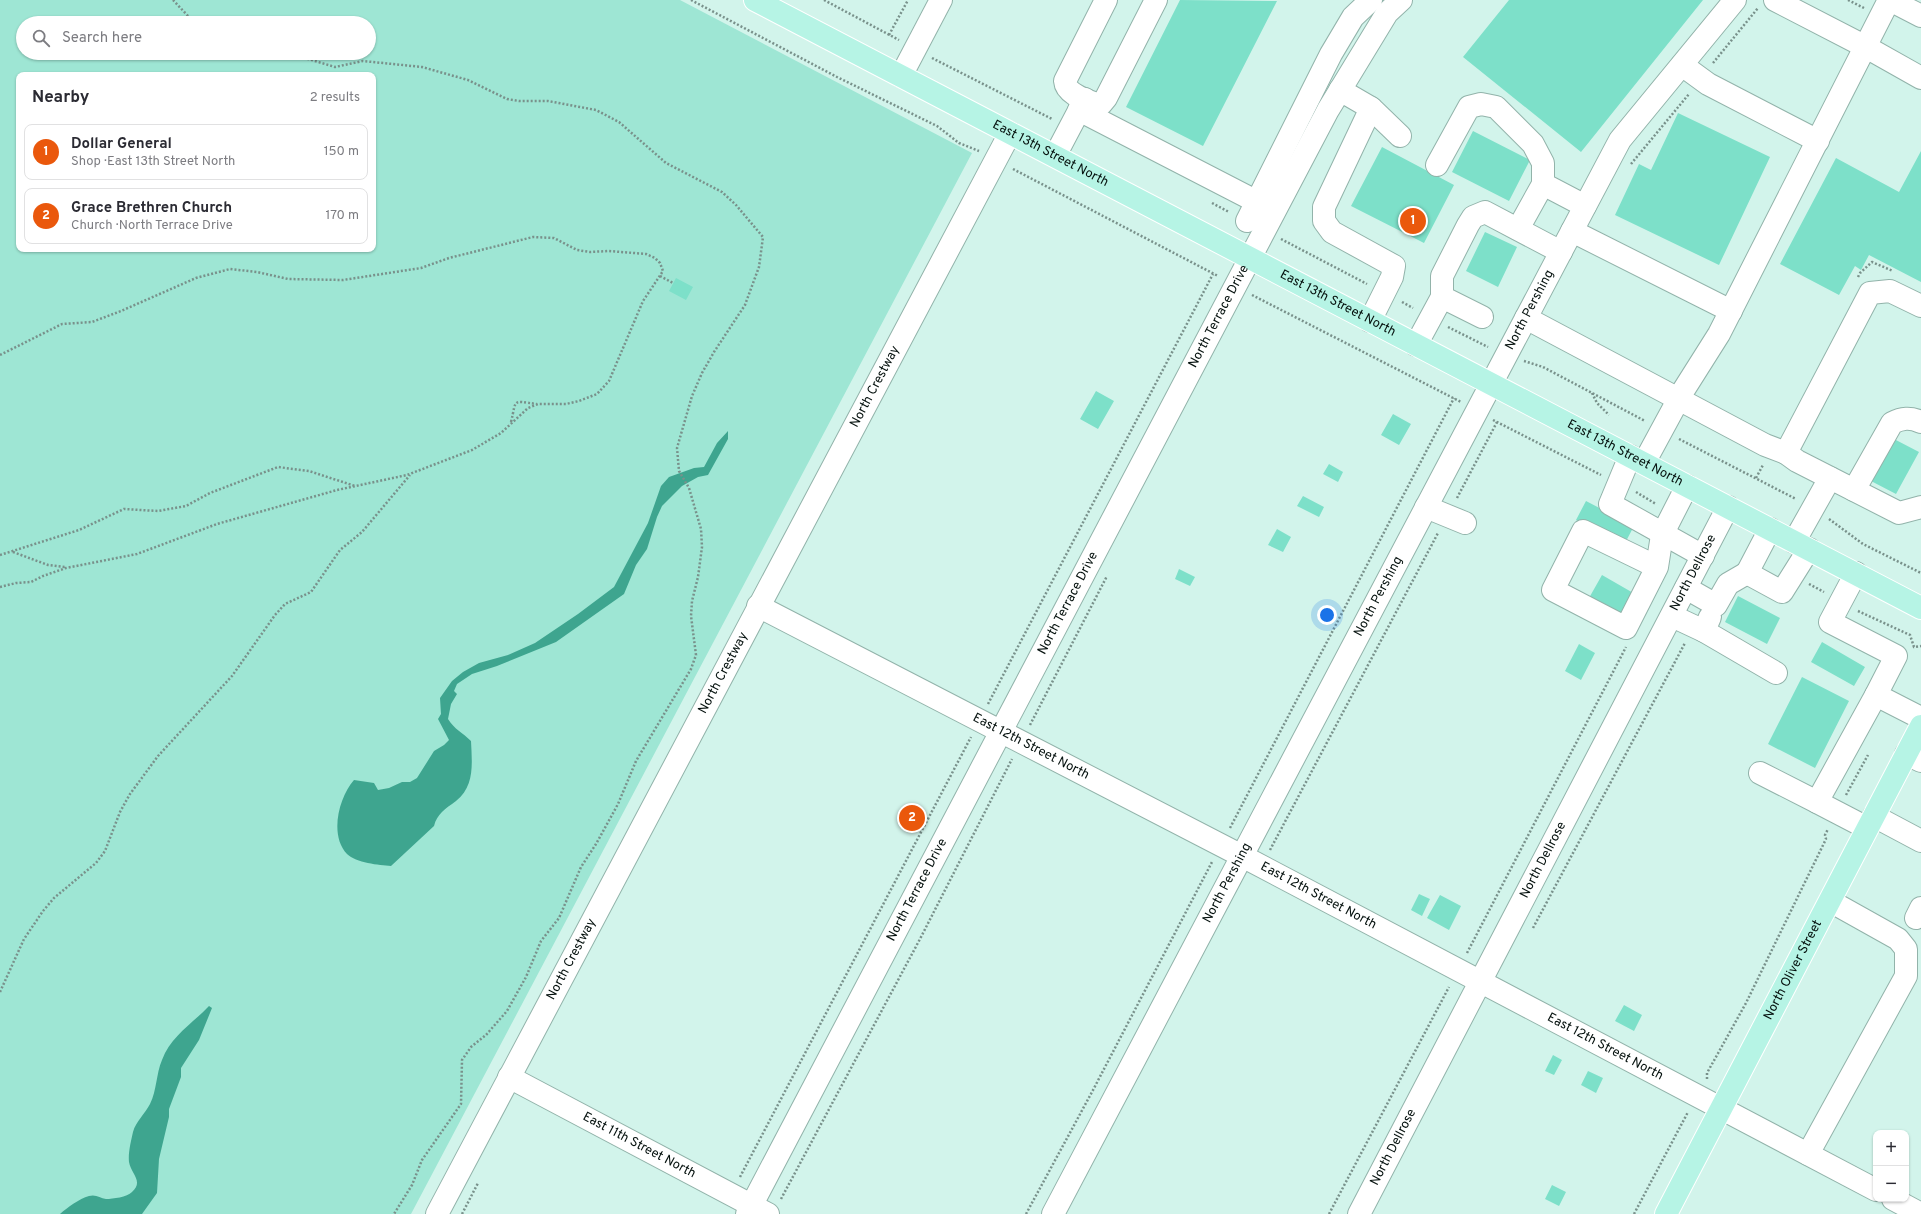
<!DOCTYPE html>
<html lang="en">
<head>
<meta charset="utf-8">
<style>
  :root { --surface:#fff; --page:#f2f2f3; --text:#2b2b33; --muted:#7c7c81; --line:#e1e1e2; --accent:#ea580c }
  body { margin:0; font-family:Overpass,sans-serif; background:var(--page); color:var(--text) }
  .controls { position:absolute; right:12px; bottom:12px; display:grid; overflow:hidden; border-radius:8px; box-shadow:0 1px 3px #0004 }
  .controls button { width:36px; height:36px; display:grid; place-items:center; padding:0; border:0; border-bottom:1px solid var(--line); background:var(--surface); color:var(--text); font:20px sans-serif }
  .you { position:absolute; left:1327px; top:615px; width:14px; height:14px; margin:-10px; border:3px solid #fff; border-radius:50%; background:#1a73e8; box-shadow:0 0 0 6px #1a73e833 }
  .badge { display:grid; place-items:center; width:26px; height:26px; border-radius:50%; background:var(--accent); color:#fff; font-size:13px; font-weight:700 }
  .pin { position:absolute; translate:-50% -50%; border:2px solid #fff; box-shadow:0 1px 4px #0006 }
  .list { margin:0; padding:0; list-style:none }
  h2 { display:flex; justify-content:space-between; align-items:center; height:52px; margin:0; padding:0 16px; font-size:17px }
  h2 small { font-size:13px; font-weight:400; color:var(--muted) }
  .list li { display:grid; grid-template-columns:26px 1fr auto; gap:12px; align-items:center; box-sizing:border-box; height:56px; margin:0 8px 8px; padding:0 8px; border:1px solid var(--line); border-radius:8px }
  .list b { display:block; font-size:15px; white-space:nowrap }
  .list p { margin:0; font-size:13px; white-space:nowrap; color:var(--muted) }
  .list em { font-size:13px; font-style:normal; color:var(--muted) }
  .icon { flex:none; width:22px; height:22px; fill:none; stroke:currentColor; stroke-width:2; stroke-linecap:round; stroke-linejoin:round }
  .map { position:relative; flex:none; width:1921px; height:1214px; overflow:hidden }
  .search { position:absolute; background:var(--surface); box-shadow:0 1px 3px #0004; left:16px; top:16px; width:360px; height:44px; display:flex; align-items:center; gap:10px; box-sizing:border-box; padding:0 14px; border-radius:22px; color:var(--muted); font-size:15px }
  .panel { position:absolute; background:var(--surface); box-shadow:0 1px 3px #0004; left:16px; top:72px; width:360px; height:180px; border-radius:8px }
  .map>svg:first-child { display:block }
</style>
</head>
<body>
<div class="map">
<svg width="1921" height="1214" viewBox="0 0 1921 1214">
  <rect width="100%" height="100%" fill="#d2f4eb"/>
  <path fill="#9ee6d4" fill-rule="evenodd" d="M0,0H680L972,153L411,1214H0ZM23,23H369V53H23ZM19,75H373V249H19Z"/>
  <path fill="#3ea58f" d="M728,431V439L708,475L698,477L682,486L662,506L657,517L647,549L636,565L624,594L556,642L497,666L472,674L457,684L454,691L457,694L451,704L448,719C455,730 462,732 471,741C472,763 475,786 456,801C445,809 437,814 434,826L391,866C379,865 356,863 347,854C329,835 339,797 354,780L374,783L378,790L389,788L402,782H410L417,778L434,751L444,745L449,740L438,719L441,714L440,698L452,681L463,672L479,663L508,655L535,643L578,614L614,587L648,523L661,486L669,477L694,468L704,467L717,443Z
    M209,1006L212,1008L199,1040L181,1068V1077L169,1109V1117L159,1159L157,1193L142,1214H60C68,1207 79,1199 89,1196C96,1194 100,1198 106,1199C113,1199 127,1197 132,1192C144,1181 131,1174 129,1162C128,1153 131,1141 133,1132C136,1121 145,1114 150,1104C157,1090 156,1074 162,1060C171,1036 192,1024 209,1006Z"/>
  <path fill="#7de0c9" d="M1180,0L1277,1L1203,146L1126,107Z
    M1509,0H1703L1581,152L1463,57Z
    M1678,113L1770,157L1719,265L1615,215L1639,164L1651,170Z
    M1473,131L1530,160L1509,201L1452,172Z
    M1382,147L1454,185L1424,243L1351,206Z
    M1921,151V282L1869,255L1861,270L1855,266L1839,295L1780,264L1836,158L1899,192Z
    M1485,232L1517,247L1498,287L1466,271Z
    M676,278L693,287L686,300L669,291Z
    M1096,391L1114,401L1098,429L1080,419Z
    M1393,414L1411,424L1399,445L1381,435Z
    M1894,439L1919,452L1896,494L1871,481Z
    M1329,464L1343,472L1338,482L1323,474Z
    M1303,496L1324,507L1319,517L1297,506Z
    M1586,501L1634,526L1624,545L1576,520Z
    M1277,529L1291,537L1283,552L1268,545Z
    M1179,569L1195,577L1190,586L1175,579Z
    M1602,575L1635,594L1622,616L1589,598Z
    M1738,596L1780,618L1767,644L1725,622Z
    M1822,642L1865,667L1854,686L1811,662Z
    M1579,644L1595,653L1581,680L1565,671Z
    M1802,677L1849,701L1815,768L1768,744Z
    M1419,894L1430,899L1422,916L1411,910Z
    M1440,895L1461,906L1449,930L1427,918Z
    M1624,1005L1642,1015L1634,1031L1615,1021Z
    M1553,1055L1562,1060L1554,1075L1545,1071Z
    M1588,1071L1603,1078L1596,1093L1581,1085Z
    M1552,1185L1566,1192L1559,1206L1545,1199Z"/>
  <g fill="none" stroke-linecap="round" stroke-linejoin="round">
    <g stroke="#92b3aa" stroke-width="24">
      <g id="minor">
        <path d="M1106,0L1065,81C1066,94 1086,100 1096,104H1101L1106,98L1156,0"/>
        <path d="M1775,0L1866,47L1921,78"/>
        <path d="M1890,0L1921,16"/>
        <path d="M1682,65L1708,84L1818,141"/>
        <path d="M901,76L941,0"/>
        <path d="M1340,90L1371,108L1324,207V221L1332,232L1394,266L1392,277L1370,321"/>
        <path d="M1371,108L1400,136"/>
        <path d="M1079,110L1269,208"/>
        <path d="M1055,156L1085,99"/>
        <path d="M1437,165L1469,107L1481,104L1496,107L1533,144L1543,163V184"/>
        <path d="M1247,221L1331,54L1353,17L1371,0"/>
        <path d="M1518,229L1543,184L1585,206"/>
        <path d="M1572,231L1731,311"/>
        <path d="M1442,297V276L1468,225L1473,217L1485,212L1561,252"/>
        <path d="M1921,306L1890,291L1870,293L1786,453L1797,461L1899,513L1921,507"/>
        <path d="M1526,318L1765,445L1786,453"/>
        <path d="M1416,345L1442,297L1482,317"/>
        <path d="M1630,456L1610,504L1703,556"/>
        <path d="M1644,463L1683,391L1719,334L1889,0"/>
        <path d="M1854,490L1892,423C1902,418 1910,417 1921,422"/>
        <path d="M1426,507L1465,523"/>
        <path d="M1770,529L1747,573L1782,592L1809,549"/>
        <path d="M1794,542L1830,478"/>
        <path d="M1657,567L1626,628L1553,590L1583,531L1657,567L1662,535L1687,486"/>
        <path d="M1856,573L1830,622L1896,656L1876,695L1921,718"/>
        <path d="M1686,588L1716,605L1728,584L1747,573"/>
        <path id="s1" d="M758,606L1242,856L1876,1190"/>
        <path d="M1672,616L1704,631L1710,617"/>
        <path d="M1704,631L1776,673"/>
        <path d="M1906,754L1921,761"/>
        <path d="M1760,773L1817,802"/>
        <path d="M1874,816L1921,841"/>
        <path d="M1867,828L1817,802L1876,695"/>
        <path d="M1916,918L1921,908"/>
        <path id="s2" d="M509,1077L768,1214"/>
        <path d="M1808,1154L1906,976V949L1898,939L1830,901"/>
        <path d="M1893,1199L1921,1214"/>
        <path id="s3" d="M437,1214L1010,133"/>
        <path id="s4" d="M747,1214L1328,110L1387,13L1401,0"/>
        <path id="s5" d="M1053,1214L1620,140L1735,0"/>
        <path id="s6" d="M1359,1214L1728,507"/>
      </g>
    </g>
    <g stroke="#fff" stroke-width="24">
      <g id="major">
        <path id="s7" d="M755,0L1921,608"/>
        <path id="s8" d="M1666,1214L1921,726"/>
      </g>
    </g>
    <path stroke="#79918b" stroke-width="2.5" stroke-dasharray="2 2" stroke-linecap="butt" d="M173,0L189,17L198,23
      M691,0L837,77L937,126L959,143L979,151
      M824,0L899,40
      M1848,0L1864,8
      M889,35L908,0
      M288,53L335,67L363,61L422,67L468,80L507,99L519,101H548L596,110L619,122L666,163L722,192L736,205L763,237L759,267L745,305L714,352L702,373L692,396L677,448L679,471L689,488L701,529L702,547L698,577L692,601L691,616L696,655L691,669L636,761L618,804L596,844L581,867L559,918L541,941L526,977L507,1011L486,1035L471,1047L462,1060L461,1104L422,1160L412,1185L394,1214
      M932,58L1052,119
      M1713,63L1758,8
      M1631,164L1689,94
      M1013,169L1218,276
      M1212,203L1229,212
      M1281,239L1367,284
      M660,276L673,283
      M1858,277L1860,273L1872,262L1893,271
      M1252,295L1461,402
      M1402,302L1413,308
      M1448,327L1488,347
      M0,355L62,324L92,322L121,311L196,278L230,269L257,272L288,279L343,280L421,268L449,258L533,237L554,238L577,250L590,252L609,251L646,254L655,258L660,263L663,271L643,301L609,381L597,394L579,401L566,404H538L528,408L501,433L472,450L407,475L337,490L217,524L137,554L66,568L43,576L31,582L16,583L0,587
      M1524,361L1543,367L1645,421
      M1592,393L1597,403L1609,415
      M1493,420L1601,475
      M511,422C517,398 511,401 537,404
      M1679,439L1796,499
      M1756,478L1763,465
      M1636,492L1656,504
      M1457,498L1497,422
      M1829,519L1863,544L1921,573
      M13,552L48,565L65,567
      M0,555L79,530L124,509L158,511L186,506L210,493L278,467L309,471L355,486
      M1809,584L1824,592
      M1858,611L1910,635L1914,647L1921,646
      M988,704L1213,274
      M1030,725L1107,576
      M1846,795L1868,755
      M1230,828L1454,398
      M1270,850L1438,533
      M1533,928L1685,643
      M1467,953L1626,647
      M0,992L24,939L43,911L54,898L96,863L105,851L120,812L130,794L158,756L232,676L275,615L285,604L311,592L340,550L362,532L410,475
      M1707,1079V1073L1746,1003L1826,839L1825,835L1828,829
      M740,1177L971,737
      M781,1199L920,939L1012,759
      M462,1214L478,1183
      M1026,1214L1092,1092L1212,862
      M1329,1214L1449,987
      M1634,1214L1688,1112"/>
    <use href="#minor" stroke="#fff" stroke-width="22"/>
    <use href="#major" stroke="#b6f4e5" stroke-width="22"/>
  </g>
  <g text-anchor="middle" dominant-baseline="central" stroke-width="3" stroke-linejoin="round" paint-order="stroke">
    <g font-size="13" fill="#05110e" stroke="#fff">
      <text stroke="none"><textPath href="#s7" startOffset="333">East 13th Street North</textPath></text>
      <text stroke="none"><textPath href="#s7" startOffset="657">East 13th Street North</textPath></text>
      <text stroke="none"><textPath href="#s5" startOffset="1022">North Pershing</textPath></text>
      <text stroke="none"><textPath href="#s4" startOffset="1014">North Terrace Drive</textPath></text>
      <text stroke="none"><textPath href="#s3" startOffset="936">North Crestway</textPath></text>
      <text stroke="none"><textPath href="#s7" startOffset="981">East 13th Street North</textPath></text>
      <text stroke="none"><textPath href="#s6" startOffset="723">North Dellrose</textPath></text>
      <text stroke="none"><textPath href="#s5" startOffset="698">North Pershing</textPath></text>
      <text stroke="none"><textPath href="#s4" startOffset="690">North Terrace Drive</textPath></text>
      <text stroke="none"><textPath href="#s3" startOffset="612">North Crestway</textPath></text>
      <text stroke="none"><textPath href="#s1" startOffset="307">East 12th Street North</textPath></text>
      <text stroke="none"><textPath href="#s6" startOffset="399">North Dellrose</textPath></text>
      <text stroke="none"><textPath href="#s5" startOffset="374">North Pershing</textPath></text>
      <text stroke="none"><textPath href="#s4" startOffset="366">North Terrace Drive</textPath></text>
      <text stroke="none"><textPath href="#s1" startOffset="631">East 12th Street North</textPath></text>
      <text stroke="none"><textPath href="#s3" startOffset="288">North Crestway</textPath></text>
      <text stroke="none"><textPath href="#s8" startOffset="275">North Oliver Street</textPath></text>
      <text stroke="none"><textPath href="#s1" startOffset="955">East 12th Street North</textPath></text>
      <text stroke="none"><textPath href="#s2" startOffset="147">East 11th Street North</textPath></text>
      <text stroke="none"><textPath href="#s6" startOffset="75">North Dellrose</textPath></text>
    </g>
  </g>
</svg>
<div class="controls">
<button>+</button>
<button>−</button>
</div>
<div class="you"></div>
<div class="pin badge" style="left:1413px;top:221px">1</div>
<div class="pin badge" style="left:912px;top:818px">2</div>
<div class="search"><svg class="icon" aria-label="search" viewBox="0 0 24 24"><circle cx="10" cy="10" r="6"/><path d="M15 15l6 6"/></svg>Search here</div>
<section class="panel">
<h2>Nearby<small>2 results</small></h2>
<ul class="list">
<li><span class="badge">1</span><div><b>Dollar General</b><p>Shop · East 13th Street North</p></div><em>150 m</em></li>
<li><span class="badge">2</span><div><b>Grace Brethren Church</b><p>Church · North Terrace Drive</p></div><em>170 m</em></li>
</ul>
</section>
</div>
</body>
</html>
